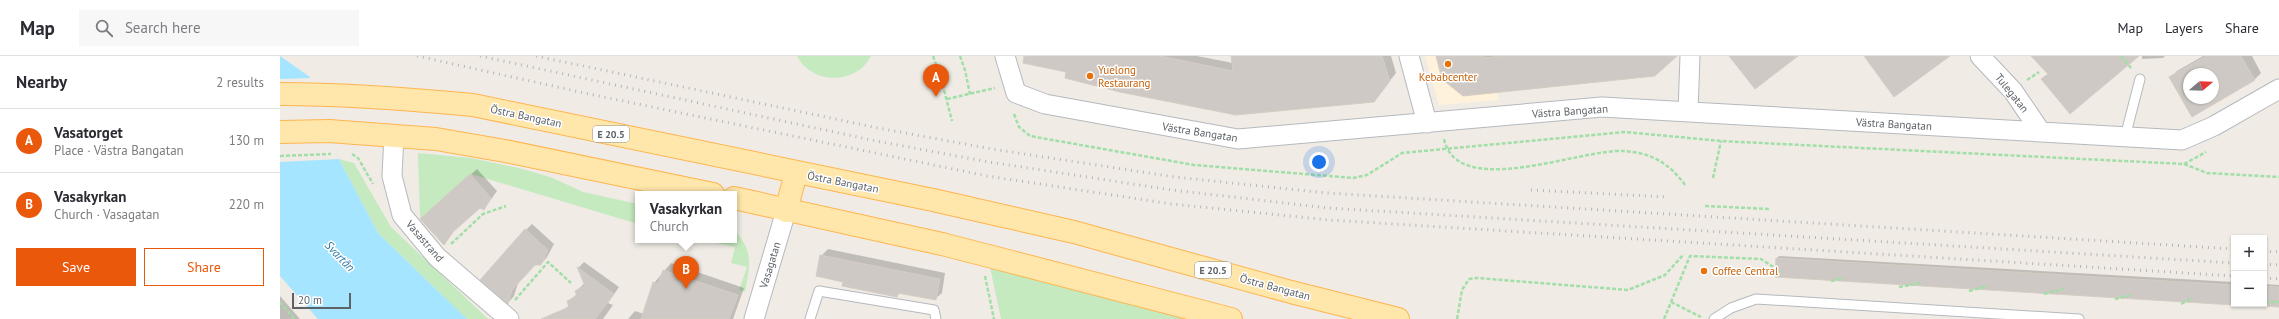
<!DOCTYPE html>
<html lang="en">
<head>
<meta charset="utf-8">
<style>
  :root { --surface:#fff; --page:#f7f7f7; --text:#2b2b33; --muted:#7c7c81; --line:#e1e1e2; --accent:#ea580c }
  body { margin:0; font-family:"PT Sans",sans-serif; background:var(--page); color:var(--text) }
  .controls { position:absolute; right:12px; bottom:12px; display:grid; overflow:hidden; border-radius:0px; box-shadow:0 1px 3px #0004 }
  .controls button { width:36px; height:36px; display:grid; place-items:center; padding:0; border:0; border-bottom:1px solid var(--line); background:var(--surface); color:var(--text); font:20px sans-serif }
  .compass { position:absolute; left:1903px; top:12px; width:36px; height:36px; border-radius:50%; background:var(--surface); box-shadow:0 1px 3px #0004; rotate:71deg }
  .scale { position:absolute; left:12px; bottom:10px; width:59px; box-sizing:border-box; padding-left:4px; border:2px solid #5c6267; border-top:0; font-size:11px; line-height:14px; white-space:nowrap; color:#5c6267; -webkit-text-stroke:3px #fff; paint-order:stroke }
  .you { position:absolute; left:1039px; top:106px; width:14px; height:14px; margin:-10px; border:3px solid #fff; border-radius:50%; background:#1a73e8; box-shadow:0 0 0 6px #1a73e833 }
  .badge { display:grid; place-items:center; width:26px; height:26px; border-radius:50%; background:var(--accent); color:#fff; font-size:13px; font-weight:700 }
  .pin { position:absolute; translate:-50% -33px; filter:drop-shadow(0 1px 2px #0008) }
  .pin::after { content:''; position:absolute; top:21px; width:14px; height:12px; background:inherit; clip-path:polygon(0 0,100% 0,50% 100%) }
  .popup { position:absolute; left:355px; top:135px; width:102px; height:52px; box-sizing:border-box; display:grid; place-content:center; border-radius:0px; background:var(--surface); filter:drop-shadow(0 1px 3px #0005); font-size:13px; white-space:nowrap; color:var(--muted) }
  .popup b { font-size:15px; color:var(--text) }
  .popup::after { content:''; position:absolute; left:50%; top:100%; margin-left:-8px; border:8px solid transparent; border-top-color:var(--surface) }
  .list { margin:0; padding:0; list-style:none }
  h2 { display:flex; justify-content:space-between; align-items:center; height:52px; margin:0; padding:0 16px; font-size:17px }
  h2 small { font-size:13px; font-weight:400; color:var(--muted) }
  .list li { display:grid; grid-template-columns:26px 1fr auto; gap:12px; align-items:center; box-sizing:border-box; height:64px; padding:0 16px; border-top:1px solid var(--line) }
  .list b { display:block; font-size:15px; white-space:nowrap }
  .list p { margin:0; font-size:13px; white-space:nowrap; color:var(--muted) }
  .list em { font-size:13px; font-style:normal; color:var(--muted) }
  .actions { display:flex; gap:8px; padding:12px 16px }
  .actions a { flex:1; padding:9px 0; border:1px solid var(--accent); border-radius:0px; text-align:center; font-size:14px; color:var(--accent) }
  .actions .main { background:var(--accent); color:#fff }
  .icon { flex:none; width:22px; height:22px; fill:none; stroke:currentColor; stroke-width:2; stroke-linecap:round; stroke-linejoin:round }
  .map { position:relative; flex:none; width:1999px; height:263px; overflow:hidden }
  header { display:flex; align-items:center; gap:24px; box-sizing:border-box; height:56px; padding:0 20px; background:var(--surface); border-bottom:1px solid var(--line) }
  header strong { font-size:19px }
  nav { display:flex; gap:22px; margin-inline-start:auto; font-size:14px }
  .search { width:280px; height:36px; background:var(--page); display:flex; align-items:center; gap:10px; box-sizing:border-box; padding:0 14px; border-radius:0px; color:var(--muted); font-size:15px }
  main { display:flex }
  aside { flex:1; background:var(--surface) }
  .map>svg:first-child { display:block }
</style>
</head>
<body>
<header>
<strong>Map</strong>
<div class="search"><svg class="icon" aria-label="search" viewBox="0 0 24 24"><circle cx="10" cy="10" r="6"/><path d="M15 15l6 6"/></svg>Search here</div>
<nav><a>Map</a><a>Layers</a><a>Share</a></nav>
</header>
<main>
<aside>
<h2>Nearby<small>2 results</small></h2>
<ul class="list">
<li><span class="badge">A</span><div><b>Vasatorget</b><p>Place · Västra Bangatan</p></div><em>130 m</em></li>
<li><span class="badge">B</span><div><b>Vasakyrkan</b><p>Church · Vasagatan</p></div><em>220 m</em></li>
</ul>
<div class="actions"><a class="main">Save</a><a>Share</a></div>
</aside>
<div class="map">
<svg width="1999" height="263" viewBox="0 0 1999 263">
  <rect width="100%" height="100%" fill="#f0ece5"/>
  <path fill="#fff2db" d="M1145,0H1207L1219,44L1159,49Z"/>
  <path fill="#c5eabf" d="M517,0H591C577,29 531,29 517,0Z
    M138,97L191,102L239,112L273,122L303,136L358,148V168L191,118L140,163Z
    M59,103L74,107L111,171L208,263H187L98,177Z
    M454,174C474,195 470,209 465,236L459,234L467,211L451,207L455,191L422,184H454Z
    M710,211L911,263H721Z"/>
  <path fill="#a6e5ff" d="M0,0L30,21L59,103L98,177L187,263H38L0,220Z"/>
  <path fill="#f0ece5" d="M31,22L59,103L0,106V23Z"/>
  <path fill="#0003" fill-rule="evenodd" d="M753,0H917L953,7L952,0H1111L1116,17L1093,46Z
    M1157,0H1395L1375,19Z
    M1862,0H1885L1883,2L1862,3Z
    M1923,0H1972L1981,17L1974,24L1912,59L1890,22L1897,15ZM1909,18H1933V42H1909Z
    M197,113L217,135L204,153L200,151L177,171L164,188L148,157Z
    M252,168L274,188L267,201L261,208H255L238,227L234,240L228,247L246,174Z
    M548,193L665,217L662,237L655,243L621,236L617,240L564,225L541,200Z
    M1499,200L1954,226V248L1497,202Z
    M304,206L339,231L328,247L333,249L323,263H276L290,248L289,245L297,238L296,235L305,227L298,212Z
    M391,207L464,232L453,263H348L355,255L364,258L374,227Z
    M1984,228L1999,229V250L1959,248H1984Z
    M0,240L20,263H0Z"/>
  <path fill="#cec9c4" stroke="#d6cdc2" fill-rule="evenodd" d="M744,0H880L953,15L951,0H1102L1110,25L1094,46L956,59L840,36L785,22L786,16L743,7Z
    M1156,0H1203L1205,2L1221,0H1397L1375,20L1183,40L1162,23Z
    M1449,0H1518L1475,33Z
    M1584,0H1670L1614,41Z
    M1751,0H1859L1790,58L1761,23L1768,18Z
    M1926,0H1961L1975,24L1912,61L1889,21ZM1909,18H1933V42H1909Z
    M190,118L211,142L204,154L200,152L173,176L164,189L140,163Z
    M245,173L268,194L261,209H255L232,234L228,248L200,224Z
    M540,199L660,223L656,244L618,237L617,241L562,230L563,226L536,220Z
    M1496,202L1954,229V249L1495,221Z
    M297,211L334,238L315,263H261L289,251L287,245L297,240L295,235L305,230Z
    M383,214L458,239L449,263H361L373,226L378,228Z
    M1984,230L1999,231V251L1984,250Z"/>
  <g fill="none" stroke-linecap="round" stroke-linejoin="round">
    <g stroke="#b5b9bd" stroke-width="11">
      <path id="lane" d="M1845,81L1860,23
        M530,263L539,235L654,254L656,263
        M1434,263L1451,252L1476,243L1799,263"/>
    </g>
    <g stroke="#b5b9bd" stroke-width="21">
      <path id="street" d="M725,0L736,37L765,48L958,83L1322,51L1902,84L1934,70L1999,33
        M1129,0L1147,67
        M1700,0L1733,35L1761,76
        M1408,56L1410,0
        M114,79L112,120L122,159L157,201L229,263
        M474,263L506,155"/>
    </g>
    <g stroke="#ffb54f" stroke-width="24">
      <path id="primary" d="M0,38C64,38 129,43 193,49L653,144
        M0,76L49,75L156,83L225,95L433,138
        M454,142L662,188
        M506,155L516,117
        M719,159L794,176L1011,236L1118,263
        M728,205L951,263"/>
    </g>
    <path stroke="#a1dea8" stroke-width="2.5" stroke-dasharray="4 2" stroke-linecap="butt" d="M653,0L661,22L672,65
      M680,0L685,14L690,38
      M1841,0L1851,12
      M1747,24L1759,16
      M667,43L715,32
      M734,58L739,71L750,80L914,109L1073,122L1087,119L1122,97L1345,76L1441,85L1904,108L1927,117L1999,121
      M1164,83C1177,145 1302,92 1344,95C1372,97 1389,107 1405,129
      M72,98L78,102L93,128
      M0,100L51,98
      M1904,108L1926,96
      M1433,122L1441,85
      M1425,150L1490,153
      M171,188L203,158L226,150
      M705,220L714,263
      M1551,225L1564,222
      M1619,231L1641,227
      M1689,235L1708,230
      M1764,238L1784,233
      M1835,243L1851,239
      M235,244L268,206L291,227
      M0,246L14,263
      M1391,246L1421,261
      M1985,246H1999
      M1901,248L1912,242
      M1177,263L1182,234L1189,223L1197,222L1348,234L1385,219L1404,198
      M1384,263L1410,200L1481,203L1501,216"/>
    <use href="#lane" stroke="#fff" stroke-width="9"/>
    <use href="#street" stroke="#fff" stroke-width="19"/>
    <use href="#primary" stroke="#ffe6ab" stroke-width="22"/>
    <path stroke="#b4b5b6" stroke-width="3" stroke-dasharray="1 5" stroke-linecap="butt" d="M137,0L309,38L707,120L892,148L1049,164L1954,220
      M200,0L596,85L709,106L892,134L1048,152L1954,207
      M256,0L598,72L712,93L895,121L1047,137L1954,193
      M1251,134L1388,141
      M1984,195L1999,196
      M1984,208L1999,209
      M1984,222L1999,223"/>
    <g stroke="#ffb54f" stroke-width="24" stroke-linecap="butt">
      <path id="primary-bridge" d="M653,144L719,159
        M662,188L728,205"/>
    </g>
    <use href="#primary-bridge" stroke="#ffe6ab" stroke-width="22"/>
  </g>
  <g fill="#e8710a" stroke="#fff" stroke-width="1.5">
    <circle cx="1168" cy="8" r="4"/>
    <circle cx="810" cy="20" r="4"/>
    <circle cx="1424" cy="215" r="4"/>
  </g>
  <g text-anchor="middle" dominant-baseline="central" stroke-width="3" stroke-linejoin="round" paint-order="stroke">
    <g fill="#fff" stroke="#8d9195" stroke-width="1">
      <rect x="313" y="70" width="36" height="16" rx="3"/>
      <rect x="915" y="206" width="36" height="16" rx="3"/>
    </g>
    <g font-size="10" font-weight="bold" fill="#5c6267">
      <text x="331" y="78">E 20.5</text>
      <text x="933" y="214">E 20.5</text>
    </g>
    <g font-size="11" fill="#c56008" stroke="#fff" text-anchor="start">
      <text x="818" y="14">Yuelong<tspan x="818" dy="13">Restaurang</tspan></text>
      <text x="1168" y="21" text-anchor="middle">Kebabcenter</text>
      <text x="1432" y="215">Coffee Central</text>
    </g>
    <g font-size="11" fill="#5c6267" stroke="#fff">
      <text transform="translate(1732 37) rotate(51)">Tulegatan</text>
      <text transform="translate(1290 55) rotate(-4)">Västra Bangatan</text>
      <text transform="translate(246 60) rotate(12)">Östra Bangatan</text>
      <text transform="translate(1614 68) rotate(3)">Västra Bangatan</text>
      <text transform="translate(920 76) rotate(9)">Västra Bangatan</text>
      <text transform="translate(563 126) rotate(11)">Östra Bangatan</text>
      <text transform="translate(145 185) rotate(49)">Vasastrand</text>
      <text transform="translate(490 209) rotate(-73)">Vasagatan</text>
      <text transform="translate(995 231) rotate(15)">Östra Bangatan</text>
    </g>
    <g font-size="12" font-style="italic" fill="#337daa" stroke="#fff">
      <text transform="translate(60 200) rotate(46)">Svartån</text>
    </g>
  </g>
</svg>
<div class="controls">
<button>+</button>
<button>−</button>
</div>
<svg class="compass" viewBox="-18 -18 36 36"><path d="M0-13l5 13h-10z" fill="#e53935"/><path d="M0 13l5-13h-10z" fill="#7c7c81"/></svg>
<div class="scale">20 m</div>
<div class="you"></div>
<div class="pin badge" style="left:656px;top:41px">A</div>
<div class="pin badge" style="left:406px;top:233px">B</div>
<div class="popup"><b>Vasakyrkan</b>Church</div>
</div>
</main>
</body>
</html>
